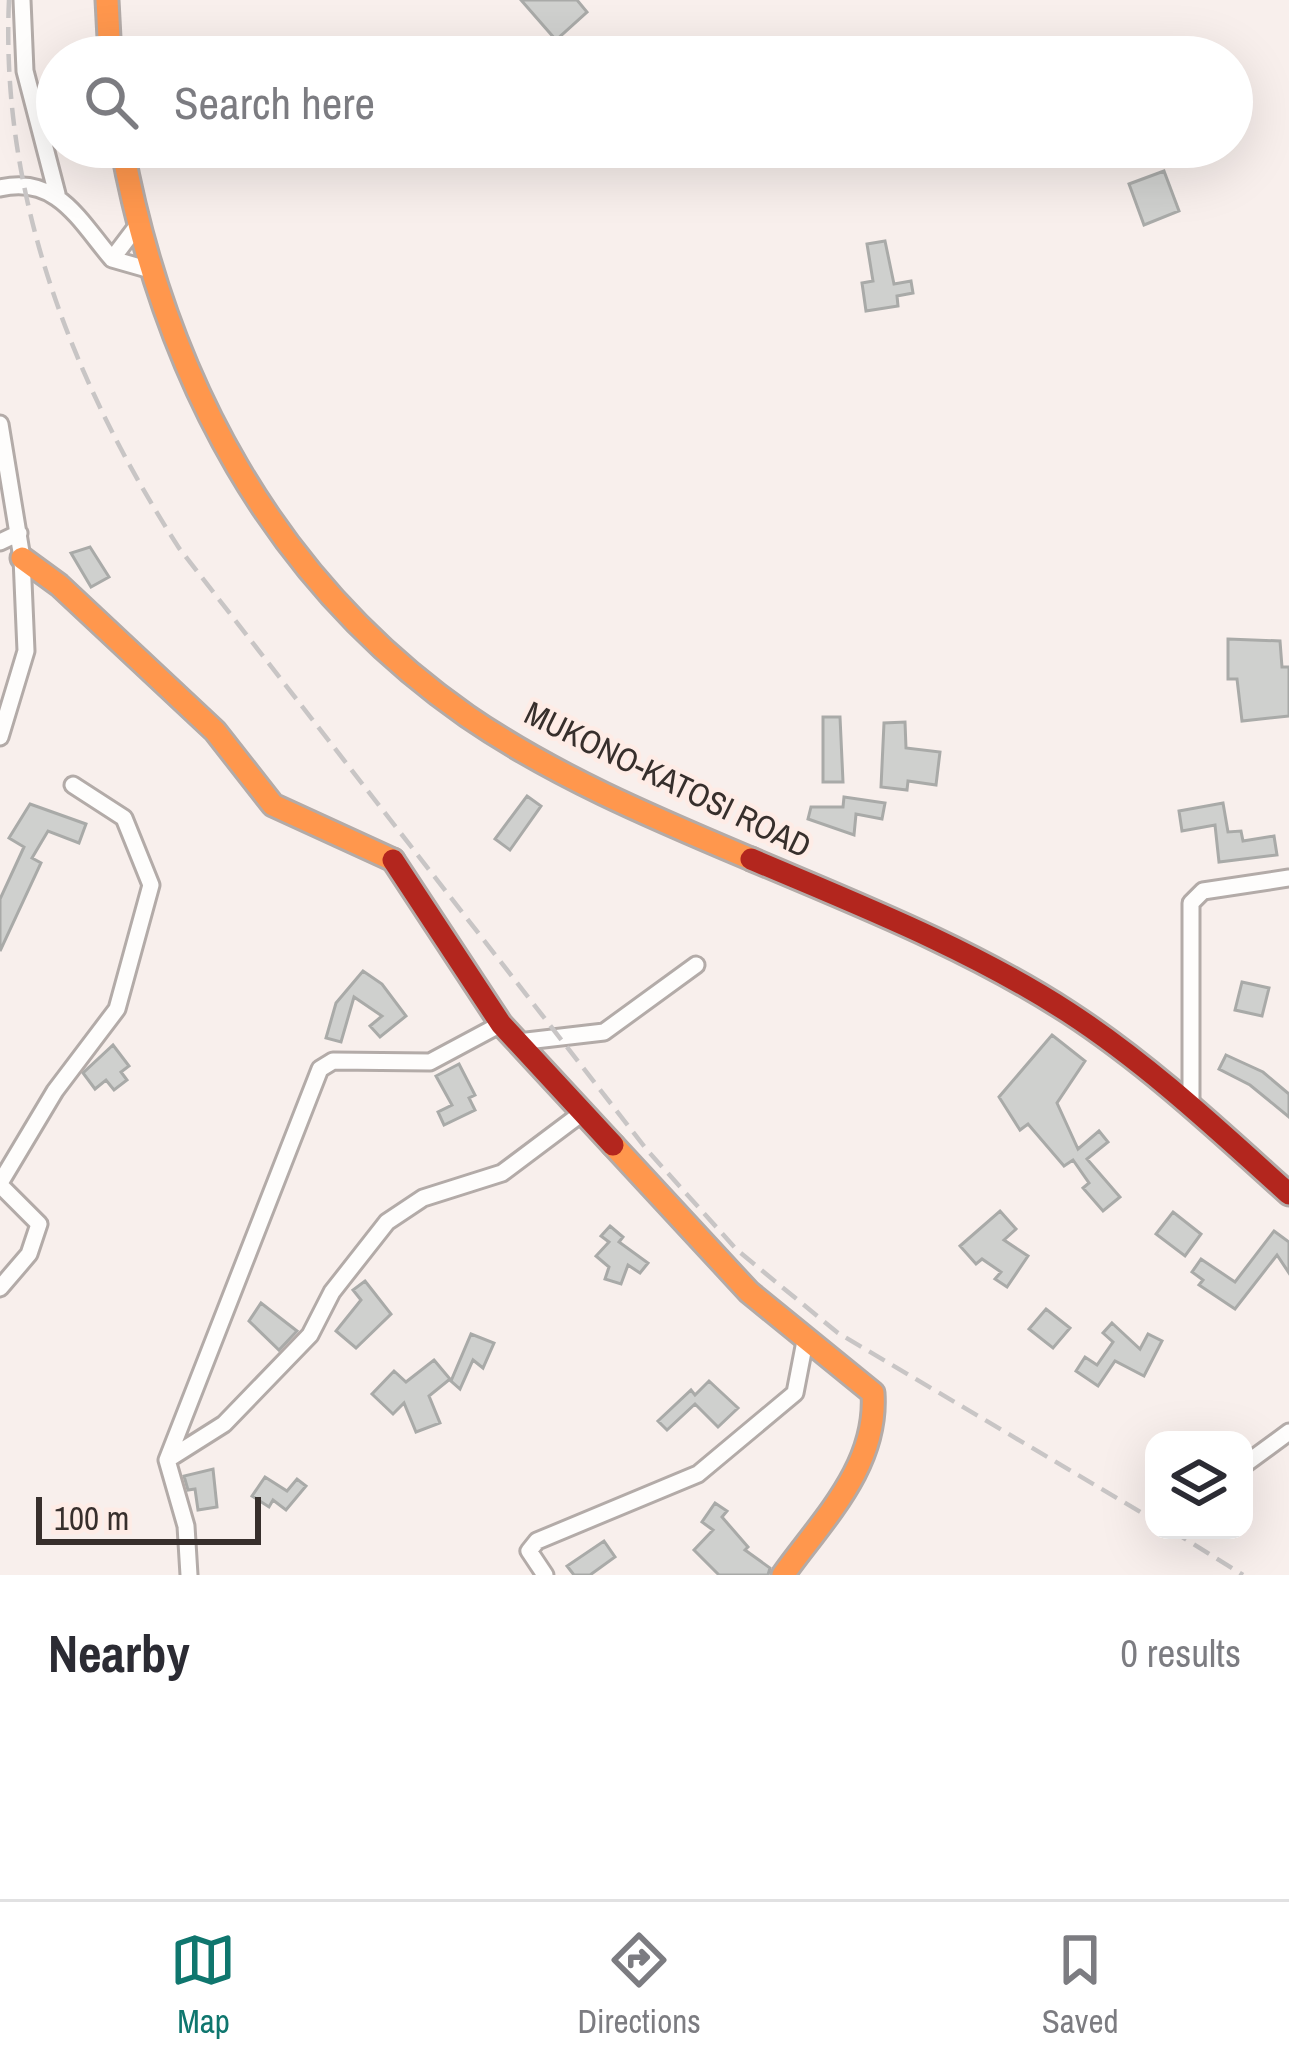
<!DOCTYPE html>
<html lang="en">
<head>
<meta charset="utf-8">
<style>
  :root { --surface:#fff; --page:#f2f2f3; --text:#2b2b33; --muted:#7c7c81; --line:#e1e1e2; --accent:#0f766e }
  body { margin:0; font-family:"Archivo Narrow",sans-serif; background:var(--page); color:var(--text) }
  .controls { position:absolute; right:36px; bottom:36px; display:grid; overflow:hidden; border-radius:24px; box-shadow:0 12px 48px #0002 }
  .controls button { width:108px; height:108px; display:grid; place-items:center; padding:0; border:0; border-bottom:3px solid var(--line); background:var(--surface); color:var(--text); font:60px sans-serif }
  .scale { position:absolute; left:36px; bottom:30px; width:225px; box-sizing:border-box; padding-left:12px; border:6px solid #372f2c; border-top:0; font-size:33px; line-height:42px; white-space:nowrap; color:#372f2c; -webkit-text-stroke:9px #feece6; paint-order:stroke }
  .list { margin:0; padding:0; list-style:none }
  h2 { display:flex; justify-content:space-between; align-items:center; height:156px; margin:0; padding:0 48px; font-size:51px }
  h2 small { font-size:39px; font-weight:400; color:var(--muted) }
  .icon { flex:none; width:66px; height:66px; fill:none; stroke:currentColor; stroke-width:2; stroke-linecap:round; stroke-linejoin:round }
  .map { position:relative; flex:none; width:1289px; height:1575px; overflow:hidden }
  .search { position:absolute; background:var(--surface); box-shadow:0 12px 48px #0002; left:36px; right:36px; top:36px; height:132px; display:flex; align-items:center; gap:30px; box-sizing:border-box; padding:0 42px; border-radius:66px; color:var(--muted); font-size:45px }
  .sheet { height:324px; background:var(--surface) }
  nav { display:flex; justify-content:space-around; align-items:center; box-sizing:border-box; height:168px; border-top:3px solid var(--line); background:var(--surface); font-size:33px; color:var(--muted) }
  nav a { display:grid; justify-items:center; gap:6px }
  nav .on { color:var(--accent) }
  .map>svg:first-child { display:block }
</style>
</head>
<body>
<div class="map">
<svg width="1289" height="1575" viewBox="0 0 1289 1575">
  <rect width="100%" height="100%" fill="#f8efec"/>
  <path fill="#cfd0ce" stroke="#a9aaa8" stroke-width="3" d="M521,0H577L587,12L556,40Z
    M1164,171L1179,211L1144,225L1129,184Z
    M885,241L894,284L911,281L913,293L897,296L898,306L866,311L862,283L873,281L867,244Z
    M90,547L109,577L91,587L71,553Z
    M1228,639L1280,641L1282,667H1289V716L1242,721L1237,679H1228Z
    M823,717H840L843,782H823Z
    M905,722L906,748L940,752L936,785L908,781L907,790L881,787L884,723Z
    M527,796L541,806L510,850L495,839Z
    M844,797L885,803L882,819L856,814L854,835L808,819L811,807H843Z
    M1223,803L1228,832L1241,831L1243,841L1274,836L1277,855L1219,862L1215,825L1182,831L1179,811Z
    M30,804L86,824L79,843L48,831L32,858L41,863L0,951V899L24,847L9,838Z
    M363,971L382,984L406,1016L380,1037L370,1026L382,1016L354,997L341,1042L326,1038L336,1003Z
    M1242,982L1269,988L1262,1016L1235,1010Z
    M1052,1035L1085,1061L1057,1103L1078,1149L1099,1131L1108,1142L1087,1159L1120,1197L1103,1211L1083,1188L1089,1183L1073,1160L1064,1166L1028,1124L1020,1130L999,1097Z
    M113,1045L129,1066L121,1072L127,1080L114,1090L106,1080L95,1089L83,1073Z
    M1226,1055L1263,1072L1289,1094V1117L1250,1085L1219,1069Z
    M459,1064L475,1095L469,1098L475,1110L444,1125L438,1112L452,1105L436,1076Z
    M1000,1211L1016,1229L1004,1240L1028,1256L1007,1287L995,1279L1001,1272L982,1259L976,1264L960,1246Z
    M1173,1212L1201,1234L1185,1256L1156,1234Z
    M610,1226L623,1237L619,1242L648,1263L640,1273L628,1265L621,1284L605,1279L609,1267L596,1256L609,1242L601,1236Z
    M1274,1231L1289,1242V1273L1277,1255L1235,1309L1199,1285L1203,1280L1192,1272L1201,1259L1235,1282Z
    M365,1281L391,1314L356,1348L336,1331L361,1300L353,1290Z
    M261,1303L297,1331L279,1350L249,1321Z
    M1046,1309L1070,1328L1053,1348L1029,1329Z
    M1112,1323L1140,1349L1148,1334L1162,1341L1144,1376L1115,1361L1098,1386L1076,1371L1085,1357L1097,1365L1113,1342L1103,1333Z
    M471,1334L494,1343L483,1368L473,1360L460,1389L451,1381Z
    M434,1360L450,1379L429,1396L440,1423L416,1432L404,1403L393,1414L372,1394L394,1371L406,1382Z
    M709,1381L738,1408L718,1427L695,1404L667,1430L658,1421L691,1390L695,1395Z
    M213,1469L217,1507L198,1510L195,1489L188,1490L184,1476Z
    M265,1477L287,1491L297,1479L306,1486L286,1510L273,1500L269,1507L252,1496Z
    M715,1503L727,1511L722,1517L748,1547L745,1550L770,1568L768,1575H719L694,1550L713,1530L702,1522Z
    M604,1541L615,1557L590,1575H574L567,1566Z"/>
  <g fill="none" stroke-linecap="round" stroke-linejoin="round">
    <g stroke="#b3aba8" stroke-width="21">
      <path id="street" d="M22,0L25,71L57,194
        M0,188C57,175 79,220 112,259L137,226
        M112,259L147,269
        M0,424L22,558L26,651L0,737
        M0,542L19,533
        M518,1042L604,1032L696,965
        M1191,1108V903L1203,891L1289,878
        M0,1183L55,1091L117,1009L151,885L124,818L73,785
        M0,1185L39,1224L29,1254L0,1288
        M167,1460L224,1424L310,1335L332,1292L387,1222L423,1198L502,1173L582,1113
        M1244,1465L1289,1432
        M189,1575L186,1526L167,1460L320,1069L333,1061L430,1062L501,1024
        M545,1575L529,1551L537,1541L698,1474L795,1393L806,1336"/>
    </g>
    <g stroke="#b3aba8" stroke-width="27">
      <path id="slow" d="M107,0L110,57
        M122,147C165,377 271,579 467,716C554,776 654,818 751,859
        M22,558L59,585L215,731L273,805L393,860
        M613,1145L749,1292L873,1393C878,1466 823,1519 783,1575"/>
    </g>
    <g stroke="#b3aba8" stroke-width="27">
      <path id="jam" d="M751,859C859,905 969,948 1068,1012C1148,1064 1218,1130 1289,1194
        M393,860L501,1024L613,1145"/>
    </g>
    <use href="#street" stroke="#fefdfc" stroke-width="15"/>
    <use href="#slow" stroke="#ff974d" stroke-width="21"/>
    <use href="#jam" stroke="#b3261e" stroke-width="21"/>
    <path stroke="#c8c5c5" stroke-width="4.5" stroke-dasharray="18 9" stroke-linecap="butt" d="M9,0C0,198 74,385 179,548L647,1150L737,1250L838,1333L1154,1520
      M1171,1530L1243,1575"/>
  </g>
  <g text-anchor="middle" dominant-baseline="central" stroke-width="9" stroke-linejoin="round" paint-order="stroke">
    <g font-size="33" fill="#372f2c" stroke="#feece6">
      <text transform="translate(668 779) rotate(26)">MUKONO-KATOSI ROAD</text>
    </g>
  </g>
</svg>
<div class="controls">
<button><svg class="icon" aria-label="layers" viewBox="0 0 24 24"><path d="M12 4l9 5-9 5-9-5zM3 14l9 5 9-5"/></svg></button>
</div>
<div class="scale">100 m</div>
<div class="search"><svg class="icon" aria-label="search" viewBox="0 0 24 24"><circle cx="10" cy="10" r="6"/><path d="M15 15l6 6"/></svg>Search here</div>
</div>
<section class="sheet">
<h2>Nearby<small>0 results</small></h2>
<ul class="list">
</ul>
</section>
<nav>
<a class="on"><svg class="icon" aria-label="map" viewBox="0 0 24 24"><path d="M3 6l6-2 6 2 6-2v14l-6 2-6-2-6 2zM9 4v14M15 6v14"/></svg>Map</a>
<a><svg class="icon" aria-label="directions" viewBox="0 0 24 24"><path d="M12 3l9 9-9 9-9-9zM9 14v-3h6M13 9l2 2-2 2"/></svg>Directions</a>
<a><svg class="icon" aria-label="saved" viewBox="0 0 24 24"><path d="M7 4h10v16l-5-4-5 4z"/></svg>Saved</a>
</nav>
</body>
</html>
